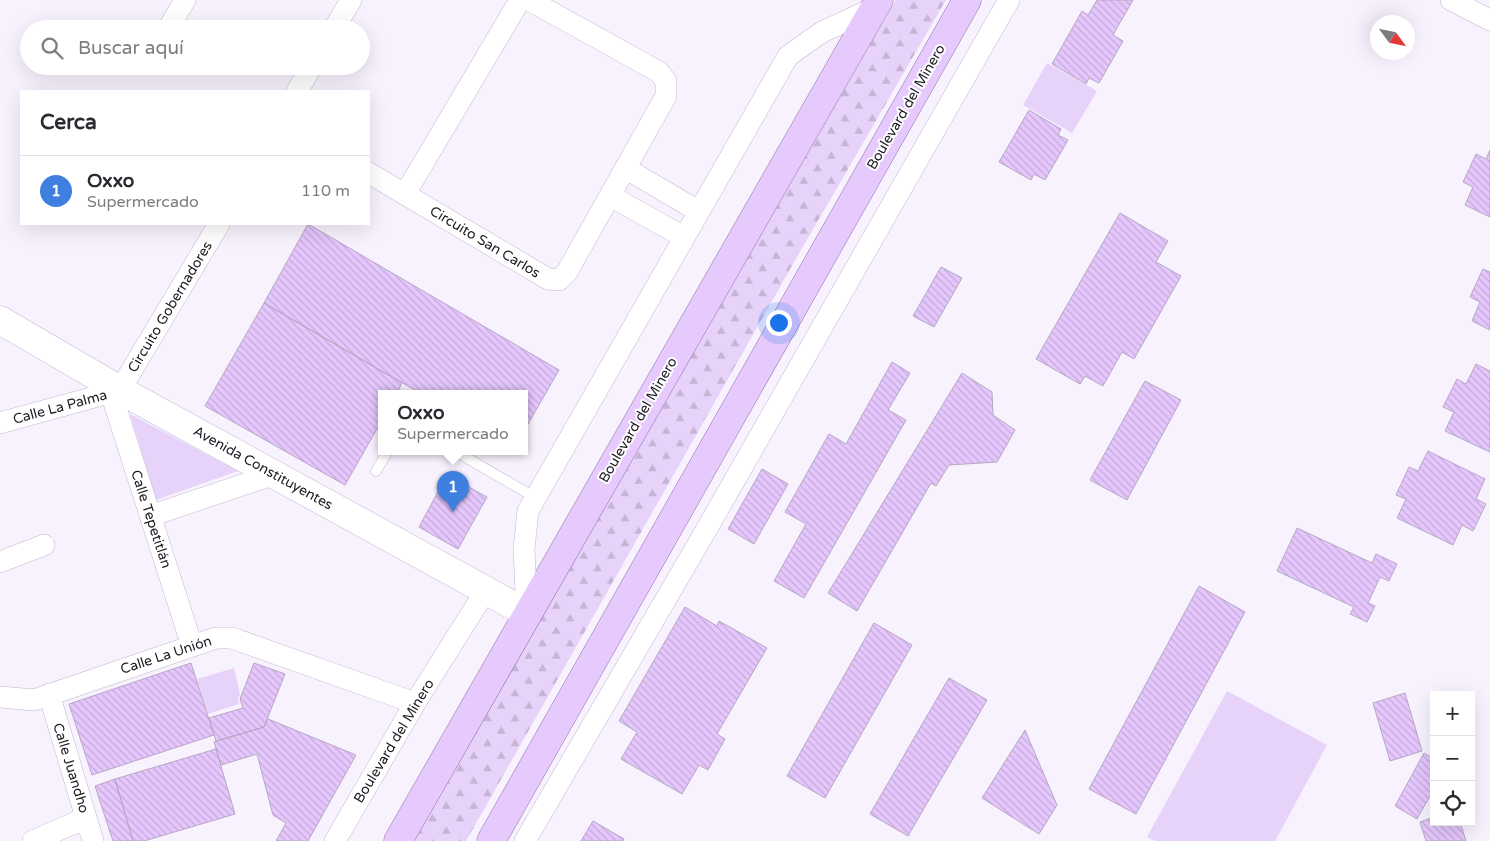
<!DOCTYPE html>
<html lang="es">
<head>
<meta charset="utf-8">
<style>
  :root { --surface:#fff; --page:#f2f2f3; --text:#2b2b33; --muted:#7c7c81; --line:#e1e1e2; --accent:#b45309 }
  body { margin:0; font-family:"Varela Round",sans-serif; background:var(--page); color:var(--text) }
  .controls { position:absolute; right:15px; bottom:15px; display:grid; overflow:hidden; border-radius:0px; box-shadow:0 5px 20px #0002 }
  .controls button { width:45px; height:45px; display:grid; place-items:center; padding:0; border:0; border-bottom:1px solid var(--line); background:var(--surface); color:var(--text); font:25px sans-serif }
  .compass { position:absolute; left:1370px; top:15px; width:45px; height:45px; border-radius:50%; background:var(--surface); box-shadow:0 5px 20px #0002; rotate:123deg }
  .you { position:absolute; left:778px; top:322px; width:18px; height:18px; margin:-12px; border:4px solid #fff; border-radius:50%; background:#1a73e8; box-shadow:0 0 0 8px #1a73e833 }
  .badge { display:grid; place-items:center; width:32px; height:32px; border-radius:50%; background:var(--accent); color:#fff; font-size:16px; font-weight:700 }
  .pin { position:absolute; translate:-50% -41px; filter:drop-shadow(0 1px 2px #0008) }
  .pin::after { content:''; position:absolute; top:26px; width:18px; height:15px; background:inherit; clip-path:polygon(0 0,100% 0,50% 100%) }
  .popup { position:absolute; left:378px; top:390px; width:150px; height:65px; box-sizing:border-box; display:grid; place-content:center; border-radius:0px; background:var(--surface); filter:drop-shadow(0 1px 4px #0005); font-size:16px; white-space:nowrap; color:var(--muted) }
  .popup b { font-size:19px; color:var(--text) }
  .popup::after { content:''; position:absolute; left:50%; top:100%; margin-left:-10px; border:10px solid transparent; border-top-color:var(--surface) }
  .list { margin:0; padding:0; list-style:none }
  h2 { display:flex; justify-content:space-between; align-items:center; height:65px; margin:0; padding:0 20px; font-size:21px }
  h2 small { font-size:16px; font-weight:400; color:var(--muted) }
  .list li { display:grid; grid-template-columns:32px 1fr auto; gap:15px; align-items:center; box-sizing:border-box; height:70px; padding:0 20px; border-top:1px solid var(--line) }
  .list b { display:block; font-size:19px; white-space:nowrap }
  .list p { margin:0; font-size:16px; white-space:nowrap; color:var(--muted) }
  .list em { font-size:16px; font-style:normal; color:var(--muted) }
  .icon { flex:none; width:28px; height:28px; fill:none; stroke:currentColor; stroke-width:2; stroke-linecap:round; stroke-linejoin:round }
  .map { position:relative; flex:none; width:1490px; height:841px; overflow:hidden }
  .search { position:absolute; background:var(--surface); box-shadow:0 5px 20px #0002; left:20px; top:20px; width:350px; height:55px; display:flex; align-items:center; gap:12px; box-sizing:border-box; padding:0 18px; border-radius:28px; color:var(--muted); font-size:19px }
  .panel { position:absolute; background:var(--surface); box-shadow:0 5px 20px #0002; left:20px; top:90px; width:350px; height:135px; border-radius:0px }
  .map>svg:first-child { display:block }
</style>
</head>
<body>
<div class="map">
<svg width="1490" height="841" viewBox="0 0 1490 841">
  <defs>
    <pattern id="forest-firs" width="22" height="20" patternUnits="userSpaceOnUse" patternTransform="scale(1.25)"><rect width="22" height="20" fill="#e7d2f9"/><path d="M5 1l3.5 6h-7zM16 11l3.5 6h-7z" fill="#c6b4d5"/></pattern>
    <pattern id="building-back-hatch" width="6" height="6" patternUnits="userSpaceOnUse" patternTransform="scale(1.25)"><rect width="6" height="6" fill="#e5c7fd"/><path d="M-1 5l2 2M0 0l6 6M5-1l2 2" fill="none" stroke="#c4aad9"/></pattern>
  </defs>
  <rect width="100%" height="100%" fill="#f8f2fe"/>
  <path fill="url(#forest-firs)" d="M896,0H946L801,250L466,841H413Z"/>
  <path fill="#e7d2f9" d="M1047,63L1097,91L1072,133L1023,105Z
    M130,414L238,471L156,500Z
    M234,668L240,694L238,698L239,704L208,714L197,679Z
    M1227,691L1327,745L1275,841H1155L1147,837Z"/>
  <path fill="url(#building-back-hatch)" stroke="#b6a7c2" d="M1097,0H1133L1113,35L1123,41L1099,83L1089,78L1086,84L1052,64L1082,11L1088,15Z
    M1029,110L1061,129L1058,135L1068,140L1045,180L1034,174L1031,180L999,162Z
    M1490,150V217L1465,205L1473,187L1463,182L1476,154L1486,159Z
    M1120,213L1168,241L1156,262L1181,276L1134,359L1122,352L1103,386L1085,376L1080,384L1036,359Z
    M308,224L559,370L524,431V393H420L264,303Z
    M941,267L962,278L934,327L913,316Z
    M1483,269L1490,272V330L1472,321L1480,302L1470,297Z
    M264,303L402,383L397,393H382V420L345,485L205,406Z
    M892,362L910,373L888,410L906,420L804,598L774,581L806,524L785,512L829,434L846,444Z
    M1476,364L1490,371V452L1445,431L1454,412L1443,407L1457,379L1466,384Z
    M962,373L992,392L993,415L1015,430L997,462L949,465L936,486L931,483L857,611L828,593Z
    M1145,381L1181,400L1127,500L1090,480Z
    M1428,451L1485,479L1476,499L1486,504L1473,531L1462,525L1453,545L1397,518L1406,499L1396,495L1409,467L1418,471Z
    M762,469L788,484L754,544L728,529Z
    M447,475L487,497L458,549L419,527Z
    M1297,528L1372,563L1376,554L1397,564L1389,581L1380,577L1368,603L1375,606L1367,622L1350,614L1354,607L1277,571Z
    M1199,586L1245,612L1136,814L1089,789Z
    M685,607L717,626L719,621L767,648L717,734L725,739L708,770L699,765L682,794L621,759L637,732L619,721Z
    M874,623L912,645L825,798L787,776Z
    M191,663L214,735L92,775L69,704Z
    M254,663L285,674L264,727L216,741L209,718L243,708L240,699Z
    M949,678L987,700L908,836L870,814Z
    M1405,693L1422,751L1390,761L1373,703Z
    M268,719L356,755L308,841H276L286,823L273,815L257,754L221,765L214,742L264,727Z
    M1025,730L1057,805L1039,834L982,798Z
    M216,749L235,814L144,841H133L115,779Z
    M1424,753L1434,759V789L1417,819L1395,806Z
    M115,779L133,841H113L95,786Z
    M1434,817V822H1460L1466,841H1426L1420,822Z
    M593,821L624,839L623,841H581Z"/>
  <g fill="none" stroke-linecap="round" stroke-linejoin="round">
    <g stroke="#c3b5d0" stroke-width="11">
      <path id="lane" d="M455,451L536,498
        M376,471L388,451"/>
    </g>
    <g stroke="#c3b5d0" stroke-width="22">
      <path id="street" d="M1451,0L1490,20
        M168,29L185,0
        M334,29L351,0
        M297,91L312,66
        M625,168L698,211
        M369,173L548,279L559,280L567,272L666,96V81L659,72L529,0
        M405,194L520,0
        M610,196L684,237
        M111,393L192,646
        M0,423L120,390L219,224
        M150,516L275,474
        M0,562L44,545
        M527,613L524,549L528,511L788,56L822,32L874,8
        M49,694L93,841
        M0,697L34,700L216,638H232L415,703
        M33,841L86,818
        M335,841L415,703L486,590
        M525,841L705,532L1009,0"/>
    </g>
    <g stroke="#c3b5d0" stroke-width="29">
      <path id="secondary" d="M0,320L120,390L527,613"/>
    </g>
    <g stroke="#9675b0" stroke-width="29">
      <path id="primary" d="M398,841L879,0
        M491,841L967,0"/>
    </g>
    <use href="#lane" stroke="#fff" stroke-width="10"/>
    <use href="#street" stroke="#fff" stroke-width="21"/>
    <use href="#secondary" stroke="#fff" stroke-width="28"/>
    <use href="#primary" stroke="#e7cafd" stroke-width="28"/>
  </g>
  <g text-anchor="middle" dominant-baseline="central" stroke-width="4" stroke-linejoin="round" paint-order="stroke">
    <g font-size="14" fill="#1e1923" stroke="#fff">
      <text transform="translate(906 107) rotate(-60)">Boulevard del Minero</text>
      <text transform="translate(485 242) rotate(31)">Circuito San Carlos</text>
      <text transform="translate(170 307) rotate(-59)">Circuito Gobernadores</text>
      <text transform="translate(60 407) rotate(-15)">Calle La Palma</text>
      <text transform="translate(638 420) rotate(-60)">Boulevard del Minero</text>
      <text transform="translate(263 468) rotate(29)">Avenida Constituyentes</text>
      <text transform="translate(151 519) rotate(72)">Calle Tepetitlán</text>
      <text transform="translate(166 655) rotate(-18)">Calle La Unión</text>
      <text transform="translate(394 741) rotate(-59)">Boulevard del Minero</text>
      <text transform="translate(71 768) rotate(73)">Calle Juandho</text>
    </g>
  </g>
</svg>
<div class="controls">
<button>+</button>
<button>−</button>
<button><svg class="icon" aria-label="locate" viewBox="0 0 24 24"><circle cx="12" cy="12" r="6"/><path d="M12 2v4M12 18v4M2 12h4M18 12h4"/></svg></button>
</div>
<svg class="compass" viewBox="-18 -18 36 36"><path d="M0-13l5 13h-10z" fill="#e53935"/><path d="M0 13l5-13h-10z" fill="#7c7c81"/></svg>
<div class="you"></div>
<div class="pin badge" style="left:453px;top:512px;background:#3f7fe0">1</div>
<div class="popup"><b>Oxxo</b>Supermercado</div>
<div class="search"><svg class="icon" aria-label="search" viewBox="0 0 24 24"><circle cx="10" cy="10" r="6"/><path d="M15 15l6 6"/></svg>Buscar aquí</div>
<section class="panel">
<h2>Cerca<small></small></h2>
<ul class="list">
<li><span class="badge" style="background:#3f7fe0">1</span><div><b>Oxxo</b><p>Supermercado</p></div><em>110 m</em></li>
</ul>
</section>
</div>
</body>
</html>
